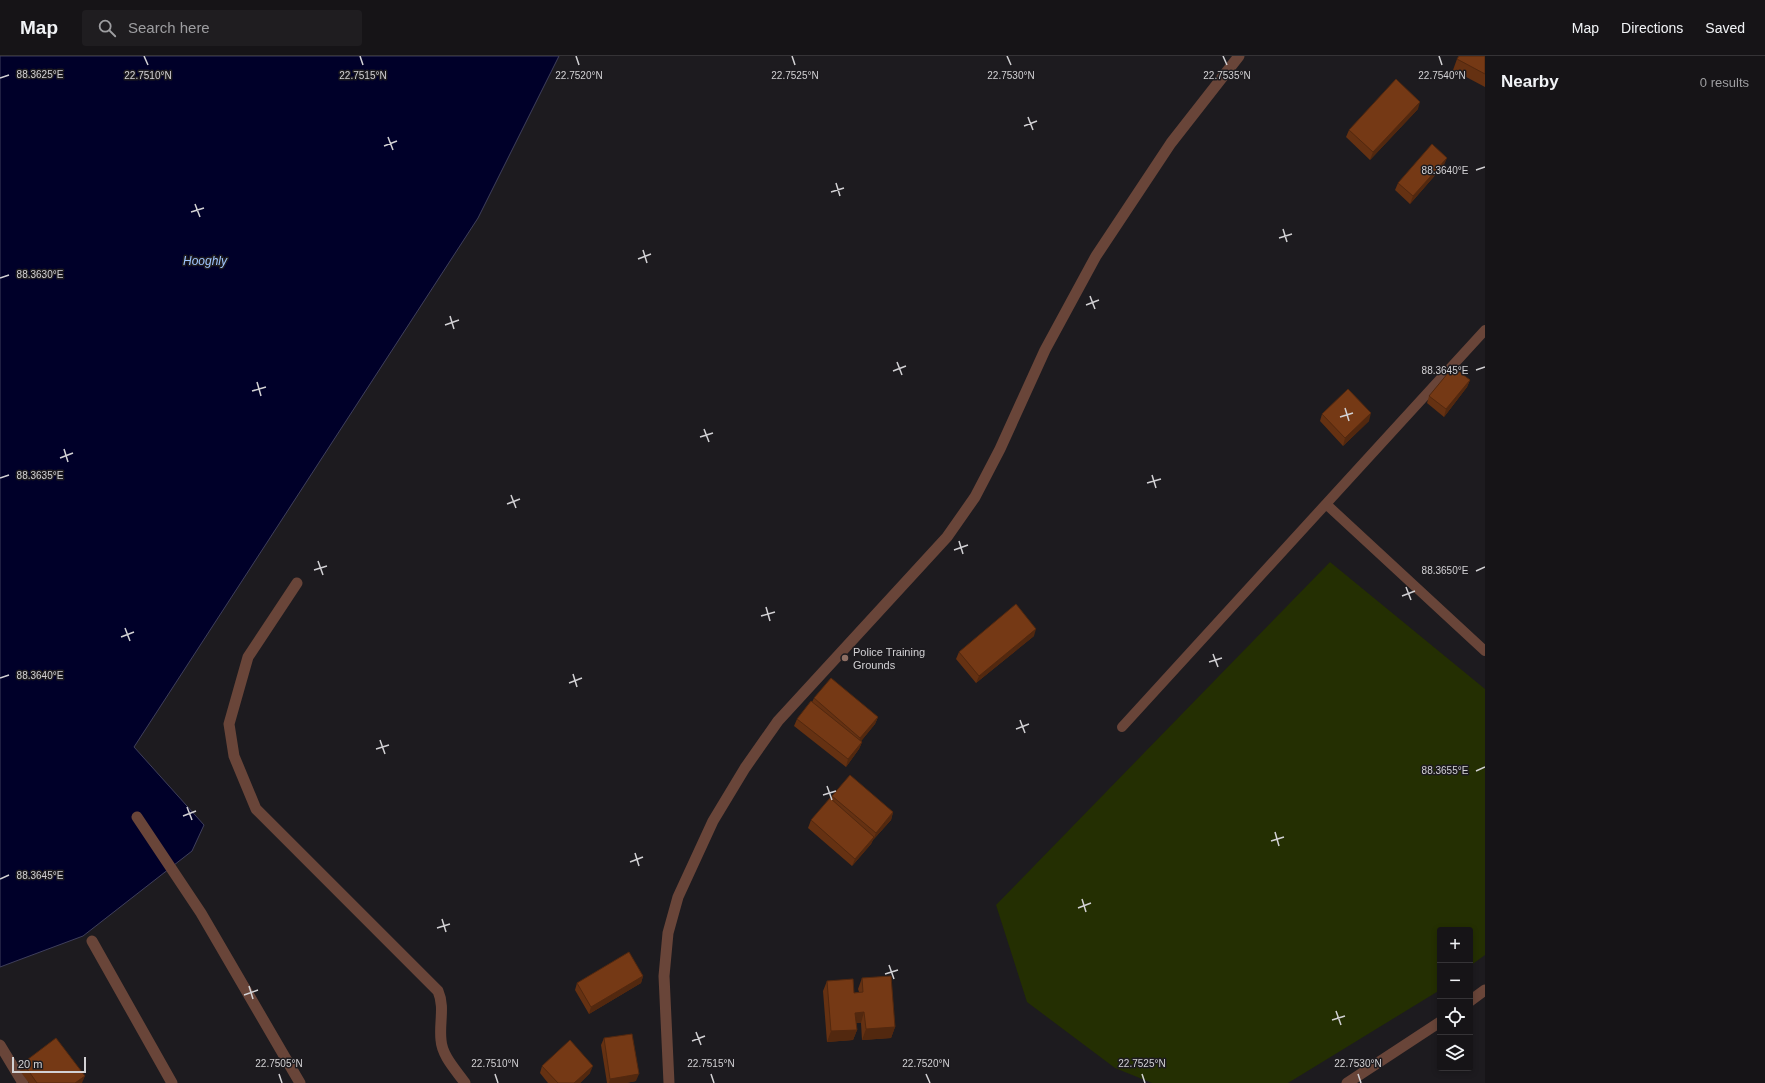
<!DOCTYPE html>
<html lang="en">
<head>
<meta charset="utf-8">
<style>
  :root { --surface:#161417; --page:#1f1d20; --text:#f1f3f6; --muted:#9e9ea1; --line:#353336 }
  body { margin:0; font-family:Helvetica,sans-serif; background:var(--page); color:var(--text) }
  .controls { position:absolute; right:12px; bottom:12px; display:grid; overflow:hidden; border-radius:4px; box-shadow:0 2px 6px #0003 }
  .controls button { width:36px; height:36px; display:grid; place-items:center; padding:0; border:0; border-bottom:1px solid var(--line); background:var(--surface); color:var(--text); font:20px sans-serif }
  .scale { position:absolute; left:12px; bottom:10px; width:74px; box-sizing:border-box; padding-left:4px; border:2px solid #d2d1d4; border-top:0; font-size:11px; line-height:14px; white-space:nowrap; color:#d2d1d4; -webkit-text-stroke:3px #1d1b1f; paint-order:stroke }
  .list { margin:0; padding:0; list-style:none }
  h2 { display:flex; justify-content:space-between; align-items:center; height:52px; margin:0; padding:0 16px; font-size:17px }
  h2 small { font-size:13px; font-weight:400; color:var(--muted) }
  .icon { flex:none; width:22px; height:22px; fill:none; stroke:currentColor; stroke-width:2; stroke-linecap:round; stroke-linejoin:round }
  .map { position:relative; flex:none; width:1485px; height:1027px; overflow:hidden }
  header { display:flex; align-items:center; gap:24px; box-sizing:border-box; height:56px; padding:0 20px; background:var(--surface); border-bottom:1px solid var(--line) }
  header strong { font-size:19px }
  nav { display:flex; gap:22px; margin-inline-start:auto; font-size:14px }
  .search { width:280px; height:36px; background:var(--page); display:flex; align-items:center; gap:10px; box-sizing:border-box; padding:0 14px; border-radius:4px; color:var(--muted); font-size:15px }
  main { display:flex }
  aside { flex:1; background:var(--surface) }
  .map>svg:first-child { display:block }
</style>
</head>
<body>
<header>
<strong>Map</strong>
<div class="search"><svg class="icon" aria-label="search" viewBox="0 0 24 24"><circle cx="10" cy="10" r="6"/><path d="M15 15l6 6"/></svg>Search here</div>
<nav><a>Map</a><a>Directions</a><a>Saved</a></nav>
</header>
<main>
<div class="map">
<svg width="1485" height="1027" viewBox="0 0 1485 1027">
  <rect width="100%" height="100%" fill="#1d1b1f"/>
  <path fill="#242f02" d="M1330,506L1485,633V899L1470,910V874H1440V934L1288,1027H1152L1115,1012L1027,946L996,849Z"/>
  <path fill="#000029" stroke="#3f3f5c" d="M0,0H559L478,162L134,691L204,769L192,795L83,880L0,911Z"/>
  <g fill="none" stroke-linecap="round" stroke-linejoin="round">
    <path stroke="#694539" stroke-width="10" d="M1326,448L1485,595
      M1122,671L1485,274"/>
    <path stroke="#694539" stroke-width="11" d="M297,527L248,601L229,668L234,700L256,753L438,935C445,951 439,967 441,984C442,1000 456,1014 465,1027
      M137,761L201,857L300,1027
      M92,885L172,1027
      M1470,945L1485,934
      M0,989L23,1027
      M1347,1027L1440,966"/>
    <path stroke="#694539" stroke-width="11" d="M669,1027L664,920L668,877L678,841L713,765L745,712L778,665L947,481L975,441L1000,393L1045,294L1096,200L1171,87L1239,0"/>
  </g>
  <path fill="#653112" d="M1485,0V31L1453,14L1457,3Z
    M1418,53L1370,104L1346,81L1349,74Z
    M1444,109L1410,148L1395,134L1398,127Z
    M1470,324L1467,331L1444,361L1427,347L1429,340Z
    M1322,358L1369,365L1343,390L1320,365Z
    M1034,580L976,627L956,603L959,596Z
    M814,642L878,661L875,668L861,685L862,686L859,693L846,711L794,670L797,663L812,646Z
    M832,740L893,756L891,764L873,784L871,788L852,810L808,772L811,764L831,743Z
    M643,920L641,927L589,958L575,934L577,927Z
    M862,922L895,971L891,982L862,984L861,967H856L857,974L853,984L827,986L823,935L827,925L854,937L859,936L858,933Z
    M604,982L636,1025L626,1027H607L601,989Z
    M23,1007L82,1027H29L20,1015Z
    M542,1010L590,1017L580,1027H548L540,1017Z"/>
  <path fill="#52280f" d="M1420,46L1418,53L1370,104L1373,96Z
    M1447,102L1444,109L1410,148L1413,140Z
    M1470,324L1467,331L1444,361L1446,353Z
    M1371,357L1369,365L1343,390L1345,382Z
    M1036,573L1034,580L976,627L979,620Z
    M878,661L875,668L858,689L860,682Z
    M862,686L859,693L846,711L848,703Z
    M893,756L891,764L873,784L876,777Z
    M874,781L871,788L852,810L855,803Z
    M643,920L641,927L589,958L591,951Z
    M864,956L861,967H851L855,957Z
    M895,971L891,982L862,984L866,973Z
    M857,974L853,984L827,986L831,975Z
    M593,1010L590,1017L580,1027H574Z
    M639,1018L636,1025L626,1027H609L610,1023Z
    M85,1020L82,1027H75Z"/>
  <path fill="#753915" stroke="#52280f" d="M1459,0H1485V18L1457,3Z
    M1396,23L1420,46L1373,96L1349,74Z
    M1432,88L1447,102L1413,140L1398,127Z
    M1453,311L1470,324L1446,353L1429,340Z
    M1348,333L1371,357L1345,382L1322,358Z
    M1016,548L1036,573L979,620L959,596Z
    M831,622L878,661L860,682L814,642Z
    M811,645L862,686L848,703L797,663Z
    M850,719L893,756L876,777L832,740Z
    M830,742L874,781L855,803L811,764Z
    M629,896L643,920L591,951L577,927Z
    M891,920L895,971L866,973L864,956L855,957L857,974L831,975L827,925L853,923L854,937L863,936L862,922Z
    M632,978L639,1018L610,1023L604,982Z
    M56,982L85,1020L75,1027H37L23,1007Z
    M570,984L593,1010L574,1027H558L542,1010Z"/>
  <path fill="none" stroke="#d2d1d4" stroke-width="1.5" d="M144,0L148,9M360,0L363,9M576,0L579,9M792,0L795,9M1007,0L1011,9M1223,0L1227,9M1439,0L1442,9M0,22L9,19M1028,61L1033,74M1024,70L1037,65M388,81L393,94M384,90L397,85M1476,114L1485,111M836,127L840,140M831,136L844,132M195,148L200,161M191,156L204,152M1283,173L1287,186M1279,182L1292,178M643,194L647,207M638,203L651,198M0,222L9,219M1090,240L1095,253M1086,249L1099,244M450,260L454,273M445,269L459,264M897,306L902,319M1476,314L1485,311M893,315L906,310M257,326L261,340M252,335L266,331M1345,352L1349,365M1340,361L1353,357M704,373L709,386M700,381L713,377M64,393L68,406M60,402L73,397M1152,419L1156,432M0,422L9,419M1147,427L1161,423M511,439L516,452M507,448L520,443M959,485L963,498M954,494L968,489M318,505L323,519M314,514L327,510M1476,515L1485,511M1406,531L1411,544M1402,540L1415,535M766,551L770,565M761,560L775,556M125,572L130,585M121,581L134,576M1213,598L1218,611M1209,606L1222,602M573,618L577,631M0,622L9,619M569,627L582,622M1020,664L1025,677M1016,673L1029,668M380,684L385,698M376,693L389,689M1476,715L1485,711M827,730L832,744M823,739L836,735M187,751L192,764M183,760L196,755M1275,776L1279,790M1271,785L1284,781M635,797L639,810M630,806L643,801M0,823L9,819M1082,843L1086,856M1078,852L1091,847M442,863L446,876M437,872L450,868M889,909L894,923M885,918L898,914M249,930L253,943M244,939L258,934M1336,955L1341,969M1332,964L1345,960M696,976L701,989M692,985L705,980M279,1018L282,1027M495,1018L498,1027M711,1018L714,1027M926,1018L930,1027M1142,1018L1145,1027M1358,1018L1361,1027"/>
  <circle fill="#8d6e63" stroke="#1d1b1f" stroke-width="1.5" cx="845" cy="602" r="4"/>
  <g text-anchor="middle" dominant-baseline="central" stroke-width="3" stroke-linejoin="round" paint-order="stroke">
    <g font-size="11" fill="#d2d1d4" stroke="#1d1b1f" text-anchor="start">
      <text x="853" y="596">Police Training<tspan x="853" dy="13">Grounds</tspan></text>
    </g>
    <g font-size="12" font-style="italic" fill="#a0c5fe" stroke="#1d1b1f">
      <text x="205" y="205">Hooghly</text>
    </g>
  </g>
  <g font-size="10" text-anchor="middle" fill="#d2d1d4" stroke="#1d1b1f" stroke-width="3" stroke-linejoin="round" paint-order="stroke">
    <text x="40" y="22">88.3625°E</text>
    <text x="148" y="23">22.7510°N</text>
    <text x="363" y="23">22.7515°N</text>
    <text x="579" y="23">22.7520°N</text>
    <text x="795" y="23">22.7525°N</text>
    <text x="1011" y="23">22.7530°N</text>
    <text x="1227" y="23">22.7535°N</text>
    <text x="1442" y="23">22.7540°N</text>
    <text x="1445" y="118">88.3640°E</text>
    <text x="40" y="222">88.3630°E</text>
    <text x="1445" y="318">88.3645°E</text>
    <text x="40" y="423">88.3635°E</text>
    <text x="1445" y="518">88.3650°E</text>
    <text x="40" y="623">88.3640°E</text>
    <text x="1445" y="718">88.3655°E</text>
    <text x="40" y="823">88.3645°E</text>
    <text x="279" y="1011">22.7505°N</text>
    <text x="495" y="1011">22.7510°N</text>
    <text x="711" y="1011">22.7515°N</text>
    <text x="926" y="1011">22.7520°N</text>
    <text x="1142" y="1011">22.7525°N</text>
    <text x="1358" y="1011">22.7530°N</text>
  </g>
</svg>
<div class="controls">
<button>+</button>
<button>−</button>
<button><svg class="icon" aria-label="locate" viewBox="0 0 24 24"><circle cx="12" cy="12" r="6"/><path d="M12 2v4M12 18v4M2 12h4M18 12h4"/></svg></button>
<button><svg class="icon" aria-label="layers" viewBox="0 0 24 24"><path d="M12 4l9 5-9 5-9-5zM3 14l9 5 9-5"/></svg></button>
</div>
<div class="scale">20 m</div>
</div>
<aside>
<h2>Nearby<small>0 results</small></h2>
<ul class="list">
</ul>
</aside>
</main>
</body>
</html>
